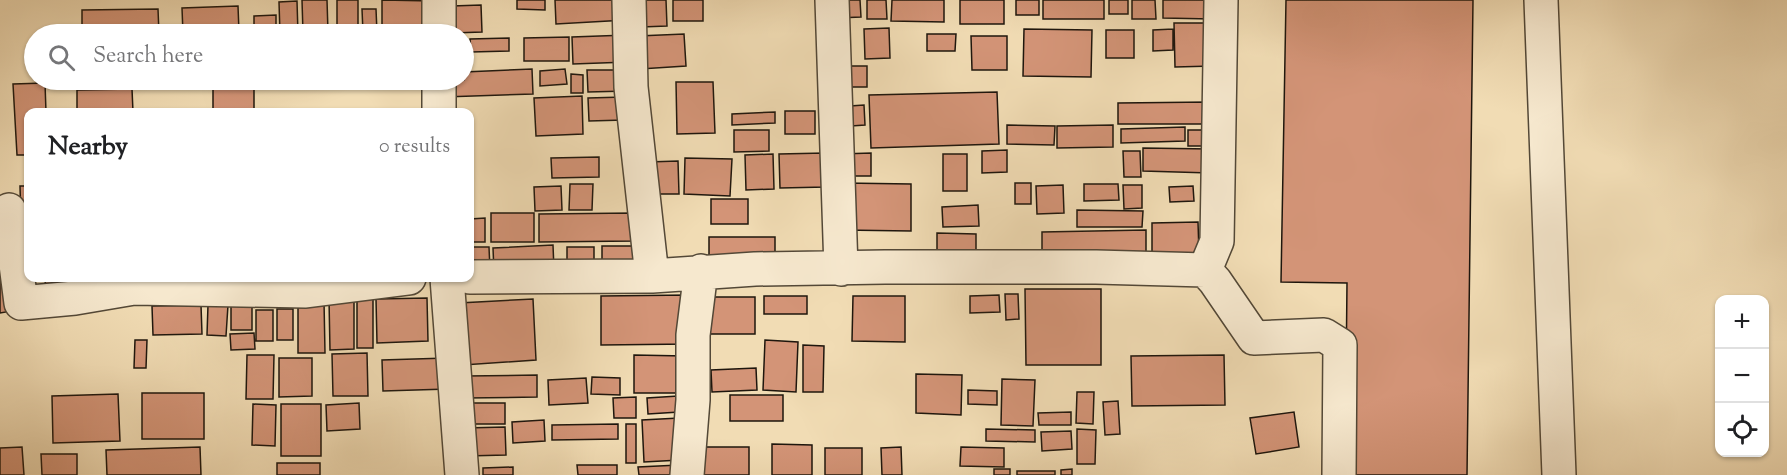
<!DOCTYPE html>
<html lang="en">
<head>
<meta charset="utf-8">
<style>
  :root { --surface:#fff; --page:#f2f2f2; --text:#202124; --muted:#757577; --line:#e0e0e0 }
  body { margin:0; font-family:"Sorts Mill Goudy",serif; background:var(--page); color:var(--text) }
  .controls { position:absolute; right:18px; bottom:18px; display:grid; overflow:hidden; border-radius:12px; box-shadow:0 2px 4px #0004 }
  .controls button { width:54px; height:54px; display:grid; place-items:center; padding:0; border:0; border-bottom:2px solid var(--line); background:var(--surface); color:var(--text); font:30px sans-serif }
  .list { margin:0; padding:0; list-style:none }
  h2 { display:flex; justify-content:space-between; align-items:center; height:78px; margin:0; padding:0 24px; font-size:26px }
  h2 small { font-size:20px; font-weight:400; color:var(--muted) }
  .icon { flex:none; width:33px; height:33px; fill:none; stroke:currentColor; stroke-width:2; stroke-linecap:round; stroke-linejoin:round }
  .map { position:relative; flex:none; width:1787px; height:475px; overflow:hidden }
  .search { position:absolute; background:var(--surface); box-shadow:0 2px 4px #0004; left:24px; top:24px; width:450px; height:66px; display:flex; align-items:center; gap:15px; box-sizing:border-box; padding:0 21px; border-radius:33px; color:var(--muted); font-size:22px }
  .panel { position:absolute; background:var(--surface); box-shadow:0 2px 4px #0004; left:24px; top:108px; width:450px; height:174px; border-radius:12px }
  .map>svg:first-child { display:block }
</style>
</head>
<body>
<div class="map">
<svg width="1787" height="475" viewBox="0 0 1787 475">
  <rect width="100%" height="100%" fill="#f1dcb4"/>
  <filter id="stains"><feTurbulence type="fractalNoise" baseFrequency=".00333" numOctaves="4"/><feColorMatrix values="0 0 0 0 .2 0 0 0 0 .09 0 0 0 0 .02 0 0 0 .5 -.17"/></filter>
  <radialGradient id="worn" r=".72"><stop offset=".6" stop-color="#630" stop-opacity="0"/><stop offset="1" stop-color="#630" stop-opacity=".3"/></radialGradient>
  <path fill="#d39477" stroke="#1e160d" stroke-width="1.5" d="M302,0H327L328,32L303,33Z
    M337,0H358V34H337Z
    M382,0L433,1V34H382Z
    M517,0H545V10L517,9Z
    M555,0H625L626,20L556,24Z
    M640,0H666L667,26L641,27Z
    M673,0H703V21H673Z
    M836,0H860L861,17L837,18Z
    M867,0H886L887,19H867Z
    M892,0H944V22L891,21Z
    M960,0H1004V24H960Z
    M1016,0H1039V15H1016Z
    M1043,0H1104V19H1043Z
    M1109,0H1128V14H1109Z
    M1132,0H1155L1156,19H1132Z
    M1163,0H1212V19L1163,18Z
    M1286,0H1473L1467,475H1345L1347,283L1281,282Z
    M297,1L298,34H280L279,2Z
    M481,5L482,32L453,33L452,6Z
    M238,6L239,32L183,34L182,8Z
    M158,9L159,34H82V10Z
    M362,9H376L377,33H363Z
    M276,15V34H254V16Z
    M1174,23H1212L1213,66L1175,67Z
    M889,28L890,58L865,59L864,29Z
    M1024,29L1092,30L1091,77L1023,76Z
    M1173,29V50L1153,51V30Z
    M1106,30H1134V58H1106Z
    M684,34L686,66L640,69L638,36Z
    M927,34H956L955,51H927Z
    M627,35L628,62L573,64L572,37Z
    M971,36H1007V70H972Z
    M569,37V61H524V38Z
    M509,38V51L471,52L470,39Z
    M839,66H867V87H839Z
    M532,69L533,94L444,97V80H464V72Z
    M565,69L567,84L540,86V71Z
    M587,70H626L627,91L588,92Z
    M571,74L583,75V93H571Z
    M77,80H127V81H77Z
    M189,80H205V84H189Z
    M213,81L254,82V112H213Z
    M676,82H713L715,133L677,134Z
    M45,83L46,112H28V155H17L13,84Z
    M132,89L133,112H77V90Z
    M997,92L999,144L871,148L869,95Z
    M582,96L583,134L536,136L534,98Z
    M624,97V120L589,121L588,98Z
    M1210,102V124H1118V103Z
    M864,105L865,125L851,126L850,106Z
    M785,111H815V134H785Z
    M775,112V123L732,125V114Z
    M1007,125L1055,126L1054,145L1007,144Z
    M1113,125V147L1057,148V126Z
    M1185,127V141L1121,143V129Z
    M734,130H769V151L734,152Z
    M1188,130H1216V146H1188Z
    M1143,148L1210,149V173L1143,171Z
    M1007,150V172L982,173V151Z
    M1123,151H1140L1141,177H1124Z
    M825,153L826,187L780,188L779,154Z
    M871,153V176H841V154Z
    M773,154L774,189L746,190L745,155Z
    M943,154H967V191H943Z
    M599,157V177L552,178L551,158Z
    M685,158L732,159L730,196L684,194Z
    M25,159H28V174H25Z
    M678,161L679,194H649L648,162Z
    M843,183L911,184V231L842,230Z
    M1015,183H1031V204H1015Z
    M570,184H593L592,210H569Z
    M1084,184H1118L1119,200L1084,201Z
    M1063,185L1064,213L1037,214L1036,186Z
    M1123,185H1142V208L1124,209Z
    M20,186H28V221H21Z
    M561,186L562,210L535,211L534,187Z
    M1193,186L1194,201L1170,202L1169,187Z
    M711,199H748V224H711Z
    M978,205L979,226L943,227L942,207Z
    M1077,210L1143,211L1142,227H1077Z
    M491,213H534V242H491Z
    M634,213V241L539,242V214Z
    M485,218V242H470V219Z
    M1198,222L1199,253L1152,254V223Z
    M1146,230V259L1042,260V232Z
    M937,233L976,234V253L937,252Z
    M709,237H775V267H709Z
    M553,245L554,270L494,272L493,248Z
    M602,246H635L636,271H602Z
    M470,247H489L490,270H470Z
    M567,247H594V267H567Z
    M1,276L6,312L0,313V277Z
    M45,278H75V294L46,295Z
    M1025,289H1101V365H1026Z
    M1005,294H1018L1019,319L1006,320Z
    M690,295V344L601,345V296Z
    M999,295L1000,312L970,313V296Z
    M764,296H807V314H764Z
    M853,296H905V342L852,341Z
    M708,297H755V334H708Z
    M427,298L428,341L377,343L376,299Z
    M329,299H354V349L330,350Z
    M357,299H373V348H357Z
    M533,299L536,360L463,365L459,303Z
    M298,301H324L325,353H298Z
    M201,305L202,334L153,335L152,306Z
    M208,305H228L226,336L207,335Z
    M231,306H252V330H231Z
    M277,309H293V340H277Z
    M256,310H273V341H256Z
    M254,333L255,349L231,350L230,334Z
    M135,340H147L146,368H134Z
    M765,340L798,342L796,392L763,390Z
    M803,345L824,346L823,392H803Z
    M367,353L368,396H333L332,354Z
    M247,355H274L273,399H246Z
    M634,355L684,356L683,393H634Z
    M1224,355L1225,405L1132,406L1131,356Z
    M279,358H312V396L279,397Z
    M447,358L448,389L383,391L382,360Z
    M756,368L757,390L712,392L711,370Z
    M916,374L962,375L961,415L916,413Z
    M537,375V397L466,398V376Z
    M592,377L620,378V395L591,394Z
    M586,378L588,403L549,405L548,380Z
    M1002,379L1035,380L1033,426L1001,425Z
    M968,390L997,391V405L968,404Z
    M1077,392H1094L1093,424L1076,423Z
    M142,393H204V439H142Z
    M118,394L120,441L53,443L52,396Z
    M730,395H783V421H730Z
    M678,396L679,412L648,414L647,398Z
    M636,397V418H614L613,398Z
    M1118,401L1120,434L1105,435L1103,402Z
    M359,403L360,429L327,431L326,405Z
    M466,403H505V424H466Z
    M253,404L276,405L275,446L252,445Z
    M281,404H321V456H281Z
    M1071,412V425H1039L1038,413Z
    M1294,412L1299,447L1256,454L1250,418Z
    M679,418L680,460L644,462L642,420Z
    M544,420L545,441L513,443L512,422Z
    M618,424V439L552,440V425Z
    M626,424H636V463H626Z
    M505,427L506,455L466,456L465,428Z
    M986,429L1035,430V442L986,441Z
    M1077,429L1096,430L1095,464H1077Z
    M1071,431L1072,449L1042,451L1041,432Z
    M772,444L812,445V475H772Z
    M22,447L24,475H0V448Z
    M200,447L201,475H107L106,450Z
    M700,447H749V475H700Z
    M901,447L902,475H882L881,448Z
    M961,447L1004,448V467L960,466Z
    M825,448H862V475H825Z
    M41,454H77V475H42Z
    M277,463H320V475H277Z
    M577,465H617V475H578Z
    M679,465V475H639L638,467Z
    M513,467V475H483V468Z
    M994,469H1010V475H994Z
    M1072,469V475H1061V470Z
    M1017,471H1055V475H1017Z"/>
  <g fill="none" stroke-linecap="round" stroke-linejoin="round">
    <g stroke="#534837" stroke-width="36">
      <path id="minor" d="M629,0L631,87L652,276
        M832,0L841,269
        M1541,0L1559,475
        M439,34V0
        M439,112V80
        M9,210L21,303L75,298L134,288L306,291L409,278
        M1205,270L1217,241L1221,0
        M470,277L652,276L755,269L885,267H1096L1205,270L1215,281L1254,338L1324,335L1340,345L1339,475
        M447,278L462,475
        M687,475L693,400V335L701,271"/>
    </g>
    <use href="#minor" stroke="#f6e8ce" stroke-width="33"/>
  </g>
  <rect width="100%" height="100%" filter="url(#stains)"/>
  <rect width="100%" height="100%" fill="url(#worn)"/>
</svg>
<div class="controls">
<button>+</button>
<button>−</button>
<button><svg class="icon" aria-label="locate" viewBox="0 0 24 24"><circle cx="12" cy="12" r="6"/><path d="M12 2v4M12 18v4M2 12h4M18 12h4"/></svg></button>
</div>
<div class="search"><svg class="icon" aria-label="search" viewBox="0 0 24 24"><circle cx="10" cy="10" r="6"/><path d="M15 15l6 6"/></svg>Search here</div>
<section class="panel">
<h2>Nearby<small>0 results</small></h2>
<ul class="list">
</ul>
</section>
</div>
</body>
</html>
